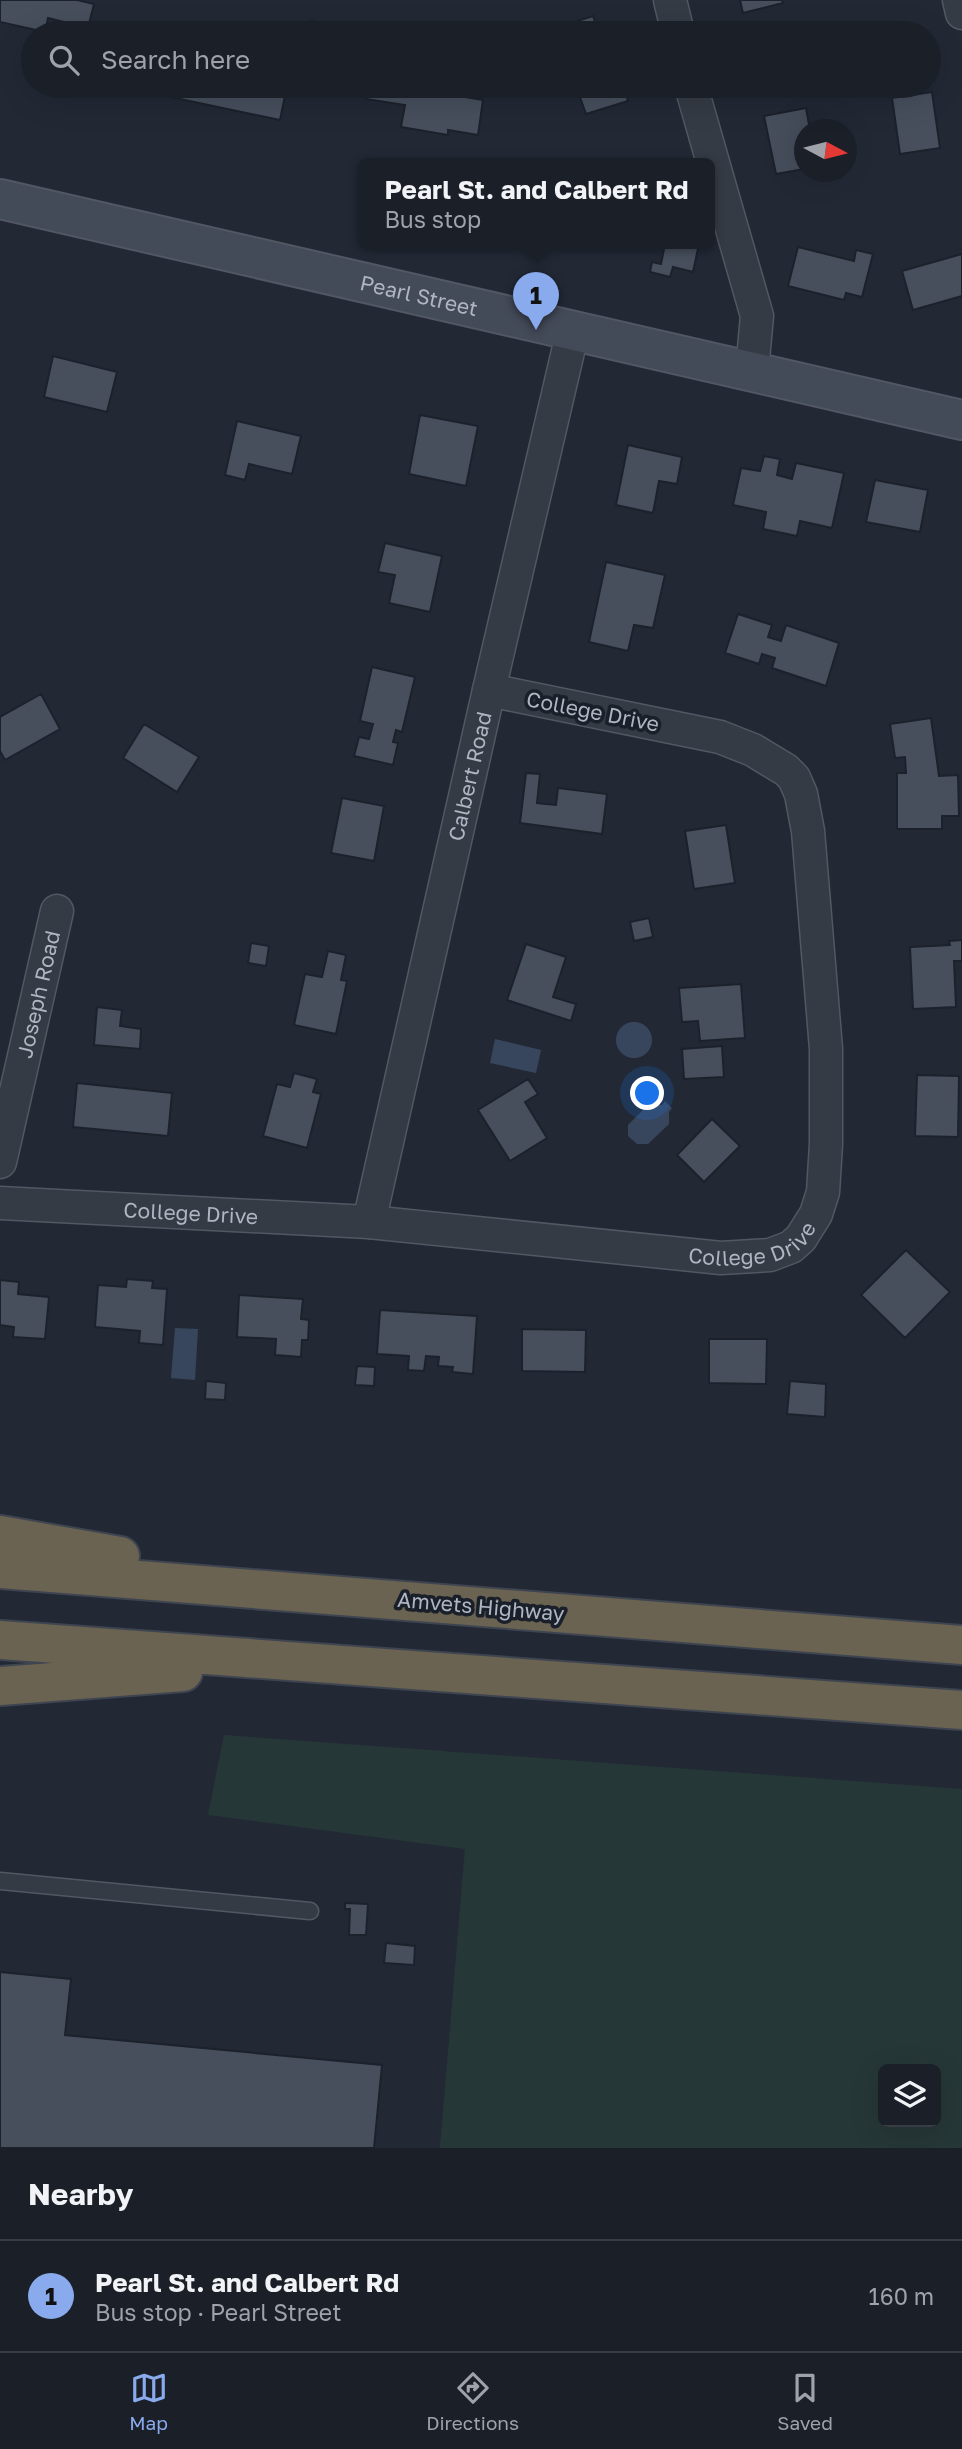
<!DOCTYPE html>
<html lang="en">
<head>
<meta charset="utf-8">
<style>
  :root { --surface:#1a1f28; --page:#272c34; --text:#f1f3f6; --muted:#9fa2a8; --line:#383d45; --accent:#89aaed }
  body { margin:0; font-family:"Golos Text",sans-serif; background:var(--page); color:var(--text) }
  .controls { position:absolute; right:21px; bottom:21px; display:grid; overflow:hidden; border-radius:10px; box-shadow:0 7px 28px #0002 }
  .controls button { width:63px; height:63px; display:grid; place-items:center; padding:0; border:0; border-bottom:2px solid var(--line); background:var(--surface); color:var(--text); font:35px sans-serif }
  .compass { position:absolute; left:794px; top:119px; width:63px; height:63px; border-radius:50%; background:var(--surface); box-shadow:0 7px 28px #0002; rotate:97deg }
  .you { position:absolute; left:648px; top:1094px; width:24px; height:24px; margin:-18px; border:5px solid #fff; border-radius:50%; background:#1a73e8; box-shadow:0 0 0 10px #1a73e833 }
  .badge { display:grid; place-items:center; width:46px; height:46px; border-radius:50%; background:var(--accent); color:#111; font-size:23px; font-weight:700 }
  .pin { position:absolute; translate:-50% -58px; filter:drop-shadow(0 2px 4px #0008) }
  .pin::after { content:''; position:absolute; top:37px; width:24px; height:21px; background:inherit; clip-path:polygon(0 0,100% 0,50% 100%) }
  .popup { position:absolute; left:358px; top:158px; width:357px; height:91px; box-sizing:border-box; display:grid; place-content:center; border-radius:10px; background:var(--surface); filter:drop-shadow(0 2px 5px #0005); font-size:23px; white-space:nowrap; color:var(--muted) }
  .popup b { font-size:26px; color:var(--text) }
  .popup::after { content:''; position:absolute; left:50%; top:100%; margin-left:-14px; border:14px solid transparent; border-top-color:var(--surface) }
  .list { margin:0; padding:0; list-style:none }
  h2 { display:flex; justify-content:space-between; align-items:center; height:91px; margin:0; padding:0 28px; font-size:30px }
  h2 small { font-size:23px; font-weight:400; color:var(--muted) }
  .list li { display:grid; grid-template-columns:46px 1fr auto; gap:21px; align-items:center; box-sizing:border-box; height:112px; padding:0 28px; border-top:2px solid var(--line) }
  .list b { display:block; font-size:26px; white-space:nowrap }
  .list p { margin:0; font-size:23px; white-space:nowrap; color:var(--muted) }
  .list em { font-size:23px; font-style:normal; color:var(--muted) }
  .icon { flex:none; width:38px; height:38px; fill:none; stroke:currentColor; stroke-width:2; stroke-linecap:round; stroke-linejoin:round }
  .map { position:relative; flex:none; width:962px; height:2148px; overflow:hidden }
  .search { position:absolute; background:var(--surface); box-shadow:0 7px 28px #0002; left:21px; right:21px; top:21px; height:77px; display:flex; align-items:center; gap:18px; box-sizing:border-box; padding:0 24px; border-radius:38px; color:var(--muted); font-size:26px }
  .sheet { height:203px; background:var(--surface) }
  nav { display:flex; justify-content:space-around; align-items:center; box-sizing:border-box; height:98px; border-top:2px solid var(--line); background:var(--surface); font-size:19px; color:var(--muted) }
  nav a { display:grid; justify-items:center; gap:4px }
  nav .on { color:var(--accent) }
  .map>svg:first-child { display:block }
</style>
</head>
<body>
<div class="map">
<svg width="962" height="2148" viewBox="0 0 962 2148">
  <rect width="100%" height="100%" fill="#222935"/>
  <path fill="#263738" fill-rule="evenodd" d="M224,1735L962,1789V2148H440L465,1849L208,1815ZM883,2069H936V2122H883Z"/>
  <path fill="#38465d" d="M616 1040a18 18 0 1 1 36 0a18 18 0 1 1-36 0Z
    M495,1039L541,1050L536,1073L490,1063Z
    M665,1101L672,1108L669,1112V1124L648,1144H637L628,1136V1125L649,1104L662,1105Z
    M175,1328L198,1329L195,1380L171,1378Z"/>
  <path fill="#474f5d" stroke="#1c222c" stroke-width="2" d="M0,0H77L94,4L88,28L48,18L45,32L0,22Z
    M740,0H782L783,3L743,13Z
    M593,16L599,33H560L558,27Z
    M311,21L337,25L336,33H309Z
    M162,86H287L280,120L161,95Z
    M368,86H400L483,100L478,135L448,130V135L401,127L405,105L366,99Z
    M576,86H623L628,101L586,114Z
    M932,92L940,148L900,154L892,98Z
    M806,108L810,130H804V169L776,174L764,116Z
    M665,244H699L693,272L673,267L670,277L650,272L652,262L661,264Z
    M798,247L854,261L856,250L873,254L862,297L846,293L844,300L788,286Z
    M962,254V296L913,310L902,271Z
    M53,356L117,372L107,412L44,397Z
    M420,415L478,426L466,486L409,474Z
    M237,421L301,436L292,474L249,464L245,480L225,475Z
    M628,445L682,457L677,484L659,481L653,513L616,505Z
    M764,456L780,459L777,475L792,479L796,463L844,473L832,528L800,521L797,536L763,529L766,512L733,505L741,468L760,471Z
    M875,480L928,490L920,532L866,522Z
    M385,543L442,556L430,612L389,603L395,575L378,572Z
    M606,562L665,575L653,628L634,625L628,651L589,642Z
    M738,614L772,625L768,637L781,641L786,625L839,643L826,686L772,668L775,658L762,654L759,664L725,653Z
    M372,667L415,677L402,732L396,730L393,742L398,743L393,765L354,756L359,737L369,739L373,724L360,721Z
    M41,694L60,729L5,760L0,751V717Z
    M931,718L939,776L958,775L959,816H942V829H897V773H906L905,757L895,758L890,724Z
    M144,724L199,757L177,792L123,758Z
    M526,773L540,774L537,803L556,805L558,788L607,794L602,834L520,823Z
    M342,798L384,806L374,861L331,853Z
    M726,825L735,883L694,889L685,831Z
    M649,918L653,937L634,941L630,922Z
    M962,940V961H954L956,1007L913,1009L910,947L950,945L949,941Z
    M251,943L269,946L266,966L248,963Z
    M526,944L566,957L553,997L576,1004L571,1021L507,1000Z
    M328,951L346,955L341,980L347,981L336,1034L294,1025L305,974L322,977Z
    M741,984L745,1038L700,1041L698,1021L682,1022L679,988Z
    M97,1007L122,1010L120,1026L141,1029L140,1049L94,1045Z
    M722,1046L724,1077L684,1079L682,1049Z
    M294,1073L317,1079L313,1092L321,1094L307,1148L263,1136L277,1084L290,1087Z
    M917,1075L959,1076L958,1137L915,1136Z
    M528,1079L538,1094L525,1102L547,1138L510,1161L478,1110Z
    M77,1083L172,1093L168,1136L73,1127Z
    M712,1119L740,1146L704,1182L677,1155Z
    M906,1250L950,1292L905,1338L861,1295Z
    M127,1279L153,1281L152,1288L167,1289L163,1345L139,1343L140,1331L95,1327L98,1285L126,1287Z
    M0,1280L19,1282L18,1294L49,1297L45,1339L13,1337L14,1327L0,1325Z
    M239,1295L303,1299L301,1319L309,1320L308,1340H302L301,1357L275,1355L276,1339L237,1337Z
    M380,1310L477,1316L473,1374L452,1372L453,1367L438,1366L439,1357L426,1356L424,1371L408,1370L409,1356L377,1354Z
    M522,1329L586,1330L585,1372L522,1371Z
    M709,1339H767L766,1384L709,1383Z
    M357,1366L375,1367L374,1386L355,1385Z
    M206,1381L226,1383L225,1400L205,1399Z
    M790,1381L826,1384L825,1417L787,1414Z
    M345,1903L368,1904L366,1935H349L350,1909H345Z
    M386,1943L415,1946L414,1965L384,1963Z
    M0,1972L71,1979L65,2035L382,2065L374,2148H0Z"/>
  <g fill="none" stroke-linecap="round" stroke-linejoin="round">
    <g stroke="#525863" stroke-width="19">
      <path id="lane" d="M0,1881L310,1911"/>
    </g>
    <g stroke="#525863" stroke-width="35">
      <g id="street">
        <path d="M670,0L678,33"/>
        <path d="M959,0L962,13"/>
        <path d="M691,86L757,316L752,370"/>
        <path id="s1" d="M0,1162L57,911"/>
        <path id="s2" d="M0,1203L369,1222L721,1258L770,1255L791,1247L801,1238L816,1214L823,1192L826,1144V1049L808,831L801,794L794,778L786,770L753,750L720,737L489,690"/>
        <path id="s3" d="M369,1222L489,690L573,330"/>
      </g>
    </g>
    <g stroke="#525863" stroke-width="42">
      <g id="secondary">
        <path id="s4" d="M0,199L962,420"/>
      </g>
    </g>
    <g stroke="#3f4550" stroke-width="42">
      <path id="highway" d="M0,1535L120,1556
        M0,1569L962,1645
        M0,1640L962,1710
        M0,1686L183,1672"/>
    </g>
    <use href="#lane" stroke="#353b45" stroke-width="16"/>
    <use href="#street" stroke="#353b45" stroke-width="32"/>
    <use href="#secondary" stroke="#434a58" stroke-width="38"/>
    <use href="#highway" stroke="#6b6352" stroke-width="38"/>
  </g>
  <g text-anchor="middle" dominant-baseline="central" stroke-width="7" stroke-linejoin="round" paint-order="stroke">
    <g font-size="21" fill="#afb5c2" stroke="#1a202a">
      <text stroke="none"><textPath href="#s4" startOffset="430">Pearl Street</textPath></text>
      <text transform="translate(593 711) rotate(11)">College Drive</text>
      <text stroke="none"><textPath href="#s3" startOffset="457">Calbert Road</textPath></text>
      <text stroke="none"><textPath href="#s1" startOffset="172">Joseph Road</textPath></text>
      <text stroke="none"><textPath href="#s2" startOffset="191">College Drive</textPath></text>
      <text stroke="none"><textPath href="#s2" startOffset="758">College Drive</textPath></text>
      <text transform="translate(481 1606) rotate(5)">Amvets Highway</text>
    </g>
  </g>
</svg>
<div class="controls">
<button><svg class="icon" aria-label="layers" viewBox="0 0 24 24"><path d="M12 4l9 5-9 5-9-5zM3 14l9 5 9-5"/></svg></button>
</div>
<svg class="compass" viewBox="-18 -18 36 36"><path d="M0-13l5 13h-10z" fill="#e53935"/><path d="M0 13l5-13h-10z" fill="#9fa2a8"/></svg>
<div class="you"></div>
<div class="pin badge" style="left:536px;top:330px">1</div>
<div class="popup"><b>Pearl St. and Calbert Rd</b>Bus stop</div>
<div class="search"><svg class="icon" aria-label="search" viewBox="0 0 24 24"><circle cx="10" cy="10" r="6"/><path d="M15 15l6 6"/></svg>Search here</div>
</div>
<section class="sheet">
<h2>Nearby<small></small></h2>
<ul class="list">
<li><span class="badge">1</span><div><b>Pearl St. and Calbert Rd</b><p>Bus stop · Pearl Street</p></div><em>160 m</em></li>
</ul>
</section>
<nav>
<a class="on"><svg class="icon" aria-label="map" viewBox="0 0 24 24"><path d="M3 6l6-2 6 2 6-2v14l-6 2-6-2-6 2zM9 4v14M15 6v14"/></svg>Map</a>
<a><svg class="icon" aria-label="directions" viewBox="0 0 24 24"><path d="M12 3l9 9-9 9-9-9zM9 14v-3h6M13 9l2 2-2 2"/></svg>Directions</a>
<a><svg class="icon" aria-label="saved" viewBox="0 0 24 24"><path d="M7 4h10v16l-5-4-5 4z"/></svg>Saved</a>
</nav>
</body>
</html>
